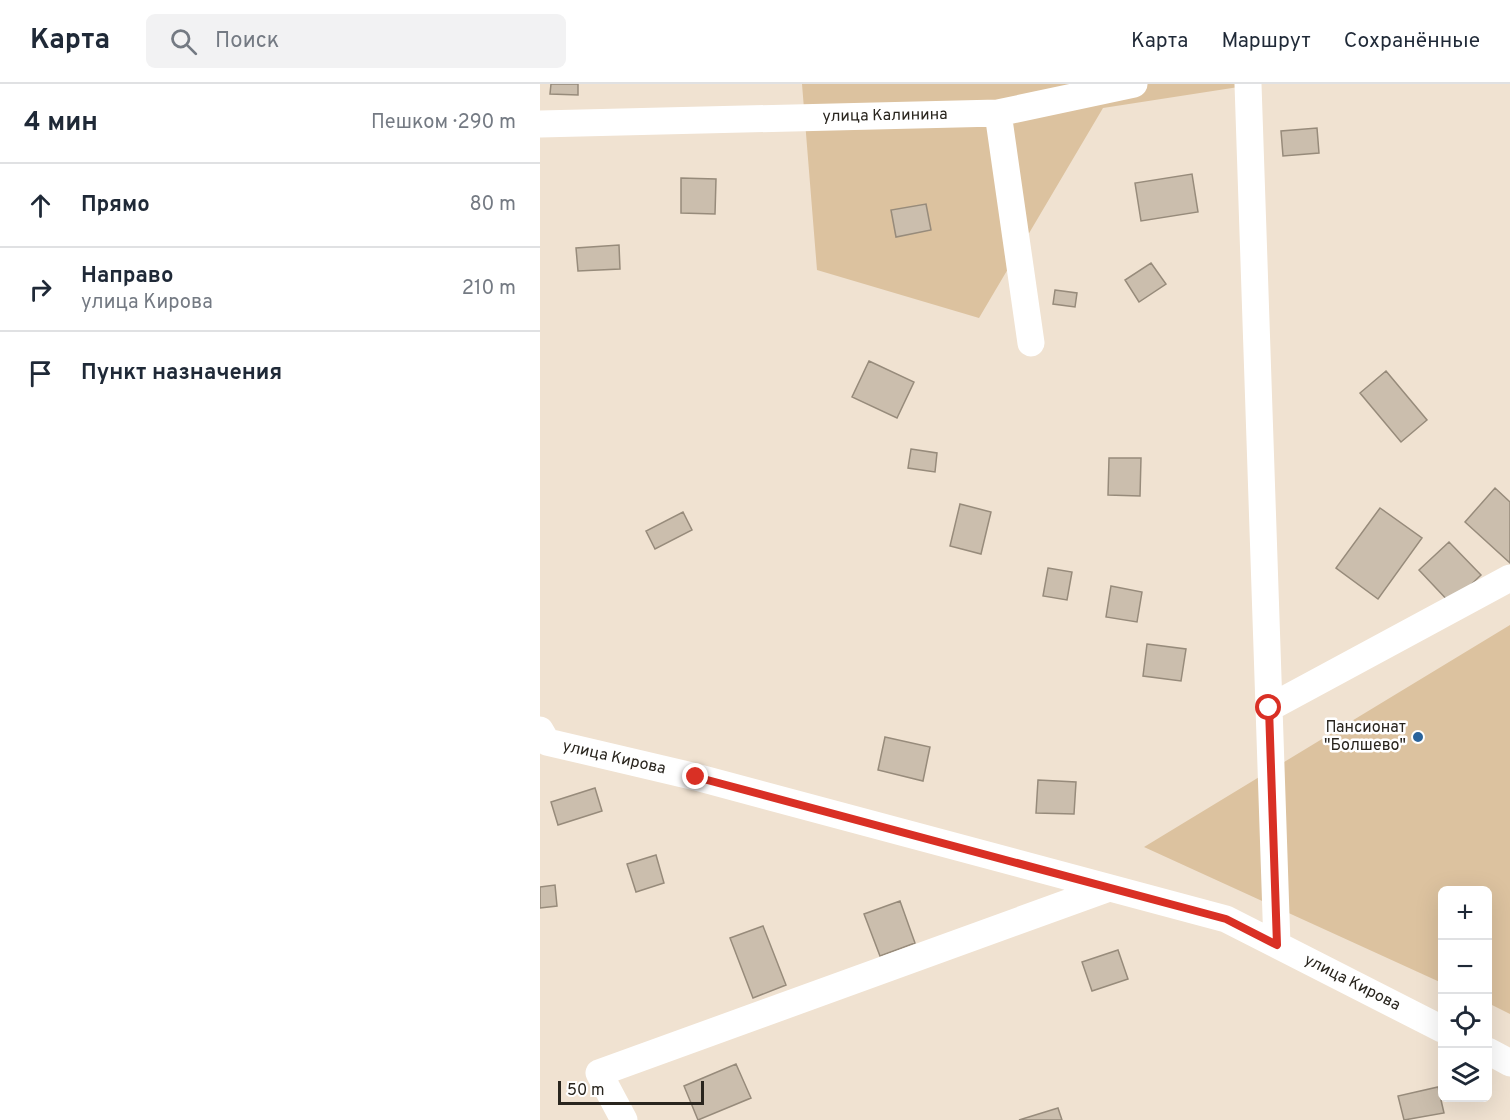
<!DOCTYPE html>
<html lang="ru">
<head>
<meta charset="utf-8">
<style>
  :root { --surface:#fff; --page:#f2f2f3; --text:#1f2937; --muted:#747a83; --line:#e0e1e3 }
  body { margin:0; font-family:Overpass,sans-serif; background:var(--page); color:var(--text) }
  .controls { position:absolute; right:18px; bottom:18px; display:grid; overflow:hidden; border-radius:9px; box-shadow:0 6px 24px #0002 }
  .controls button { width:54px; height:54px; display:grid; place-items:center; padding:0; border:0; border-bottom:2px solid var(--line); background:var(--surface); color:var(--text); font:30px sans-serif }
  .scale { position:absolute; left:18px; bottom:15px; width:146px; box-sizing:border-box; padding-left:6px; border:3px solid #29251e; border-top:0; font-size:16px; line-height:21px; white-space:nowrap; color:#29251e; -webkit-text-stroke:4px #fff; paint-order:stroke }
  .stop { position:absolute; width:18px; height:18px; margin:-14px; border:4px solid #d93025; border-radius:50%; background:#fff }
  .stop.end { background:#d93025; border-color:#fff; box-shadow:0 2px 6px #0008 }
  .list { margin:0; padding:0; list-style:none }
  h2 { display:flex; justify-content:space-between; align-items:center; height:78px; margin:0; padding:0 24px; font-size:26px }
  h2 small { font-size:20px; font-weight:400; color:var(--muted) }
  .list li { display:grid; grid-template-columns:39px 1fr auto; gap:18px; align-items:center; box-sizing:border-box; height:84px; padding:0 24px; border-top:2px solid var(--line) }
  .list b { display:block; font-size:22px; white-space:nowrap }
  .list p { margin:0; font-size:20px; white-space:nowrap; color:var(--muted) }
  .list em { font-size:20px; font-style:normal; color:var(--muted) }
  .icon { flex:none; width:33px; height:33px; fill:none; stroke:currentColor; stroke-width:2; stroke-linecap:round; stroke-linejoin:round }
  .map { position:relative; flex:none; width:970px; height:1036px; overflow:hidden }
  header { display:flex; align-items:center; gap:36px; box-sizing:border-box; height:84px; padding:0 30px; background:var(--surface); border-bottom:2px solid var(--line) }
  header strong { font-size:28px }
  nav { display:flex; gap:33px; margin-inline-start:auto; font-size:21px }
  .search { width:420px; height:54px; background:var(--page); display:flex; align-items:center; gap:15px; box-sizing:border-box; padding:0 21px; border-radius:9px; color:var(--muted); font-size:22px }
  main { display:flex }
  aside { flex:1; background:var(--surface) }
  .map>svg:first-child { display:block }
</style>
</head>
<body>
<header>
<strong>Карта</strong>
<div class="search"><svg class="icon" aria-label="search" viewBox="0 0 24 24"><circle cx="10" cy="10" r="6"/><path d="M15 15l6 6"/></svg>Поиск</div>
<nav><a>Карта</a><a>Маршрут</a><a>Сохранённые</a></nav>
</header>
<main>
<aside>
<h2>4 мин<small>Пешком · 290 m</small></h2>
<ul class="list">
<li><svg class="icon" aria-label="ahead" viewBox="0 0 24 24"><path d="M12 20V5M6 11l6-6 6 6"/></svg><div><b>Прямо</b></div><em>80 m</em></li>
<li><svg class="icon" aria-label="right" viewBox="0 0 24 24"><path d="M7 20v-9h11M14 6l5 5-5 5"/></svg><div><b>Направо</b><p>улица Кирова</p></div><em>210 m</em></li>
<li><svg class="icon" aria-label="arrive" viewBox="0 0 24 24"><path d="M6 21V4h12l-3 4 3 4H6"/></svg><div><b>Пункт назначения</b></div></li>
</ul>
</aside>
<div class="map">
<svg width="970" height="1036" viewBox="0 0 970 1036">
  <rect width="100%" height="100%" fill="#f0e2d1"/>
  <path fill="#dcc29f" d="M262,0H718L563,24L439,234L277,186Z
    M970,541V930L948,919V806H902V899L604,763Z"/>
  <path fill="#cbbead" stroke="#978b7b" stroke-width="1.5" d="M11,0H38V11L10,10Z
    M777,44L779,69L743,72L741,47Z
    M652,90L658,128L601,137L595,99Z
    M141,94L176,95L175,130L141,129Z
    M386,120L391,146L356,153L351,126Z
    M79,161L80,185L38,187L36,164Z
    M611,179L626,200L599,218L585,196Z
    M515,206L537,209L535,223L513,220Z
    M329,277L374,298L357,334L312,313Z
    M846,287L887,336L861,358L820,309Z
    M371,365L397,369L395,388L368,384Z
    M569,374H601L600,412L568,411Z
    M955,404L970,418V479L925,438Z
    M420,420L451,428L441,470L410,462Z
    M840,424L882,454L838,515L796,484Z
    M143,428L152,446L115,465L106,447Z
    M909,458L941,491L911,520L879,486Z
    M508,484L532,488L527,516L503,512Z
    M571,502L602,508L597,538L566,533Z
    M607,560L646,565L641,597L603,592Z
    M345,653L390,663L383,697L338,686Z
    M498,696L536,698L534,730L496,729Z
    M55,704L62,727L18,741L11,718Z
    M116,771L124,799L96,808L87,780Z
    M15,801L17,822L0,824V803Z
    M360,817L375,859L340,872L324,830Z
    M223,842L246,901L213,914L190,854Z
    M578,866L588,895L552,907L542,878Z
    M196,980L211,1014L158,1036L144,1002Z
    M898,1003L904,1029L864,1036L858,1012Z
    M518,1024L522,1036H479Z"/>
  <g fill="none" stroke-linecap="round" stroke-linejoin="round">
    <path stroke="#fff" stroke-width="27" d="M708,0L737,861
      M458,29L594,0
      M0,40L458,29L491,259
      M729,624L970,494
      M0,646L7,658L156,693L686,835L902,945
      M948,967L970,979
      M84,1036L59,989L569,804"/>
  </g>
  <g fill="none" stroke-linecap="round" stroke-linejoin="round">
    <path stroke="#d93025" stroke-width="8" d="M156,693L686,835L737,861L729,624"/>
  </g>
  <circle fill="#2a639b" stroke="#fff" stroke-width="2" cx="878" cy="653" r="6"/>
  <g text-anchor="middle" dominant-baseline="central" stroke-width="5" stroke-linejoin="round" paint-order="stroke">
    <g font-size="16" fill="#29251e" stroke="#fff">
      <text transform="translate(345 32) rotate(-1)">улица Калинина</text>
      <text transform="translate(74 674) rotate(13)">улица Кирова</text>
      <text transform="translate(812 899) rotate(27)">улица Кирова</text>
    </g>
    <g font-size="16" fill="#29251e" stroke="#fff" text-anchor="end">
      <text x="866" y="644">Пансионат<tspan x="866" dy="18">"Болшево"</tspan></text>
    </g>
  </g>
</svg>
<div class="controls">
<button>+</button>
<button>−</button>
<button><svg class="icon" aria-label="locate" viewBox="0 0 24 24"><circle cx="12" cy="12" r="6"/><path d="M12 2v4M12 18v4M2 12h4M18 12h4"/></svg></button>
<button><svg class="icon" aria-label="layers" viewBox="0 0 24 24"><path d="M12 4l9 5-9 5-9-5zM3 14l9 5 9-5"/></svg></button>
</div>
<div class="scale">50 m</div>
<div class="stop" style="left:729px;top:624px"></div>
<div class="stop end" style="left:156px;top:693px"></div>
</div>
</main>
</body>
</html>
